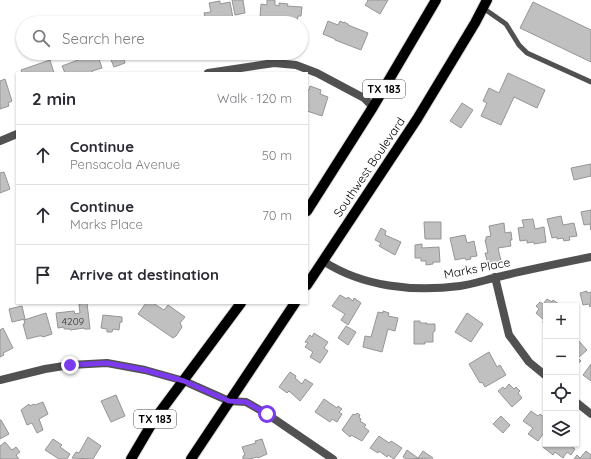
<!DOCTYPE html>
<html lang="en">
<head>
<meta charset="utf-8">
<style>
  :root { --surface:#fff; --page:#f7f7f7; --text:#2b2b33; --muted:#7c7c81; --line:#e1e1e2 }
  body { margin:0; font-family:Quicksand,sans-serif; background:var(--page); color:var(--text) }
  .controls { position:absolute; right:12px; bottom:12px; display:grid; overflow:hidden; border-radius:0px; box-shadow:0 1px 3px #0004 }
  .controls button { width:36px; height:36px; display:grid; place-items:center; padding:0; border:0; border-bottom:1px solid var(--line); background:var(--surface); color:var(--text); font:20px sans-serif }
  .stop { position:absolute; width:12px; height:12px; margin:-9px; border:3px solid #7c3aed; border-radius:50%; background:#fff }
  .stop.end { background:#7c3aed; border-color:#fff; box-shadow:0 1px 4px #0008 }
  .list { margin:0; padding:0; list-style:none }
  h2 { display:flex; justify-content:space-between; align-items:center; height:52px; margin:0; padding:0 16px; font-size:17px }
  h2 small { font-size:13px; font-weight:400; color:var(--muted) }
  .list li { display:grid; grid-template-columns:26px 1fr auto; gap:12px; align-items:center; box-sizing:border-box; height:60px; padding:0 16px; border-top:1px solid var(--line) }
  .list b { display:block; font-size:15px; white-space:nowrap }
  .list p { margin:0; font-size:13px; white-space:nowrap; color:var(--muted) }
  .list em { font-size:13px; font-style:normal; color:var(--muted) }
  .icon { flex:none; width:22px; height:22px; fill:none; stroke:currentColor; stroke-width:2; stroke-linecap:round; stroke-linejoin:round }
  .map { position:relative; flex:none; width:591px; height:459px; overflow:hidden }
  .search { position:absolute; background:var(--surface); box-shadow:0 1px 3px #0004; left:16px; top:16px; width:292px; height:44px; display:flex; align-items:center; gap:10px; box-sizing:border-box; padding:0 14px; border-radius:22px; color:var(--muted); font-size:15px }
  .panel { position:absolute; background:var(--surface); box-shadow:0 1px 3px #0004; left:16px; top:72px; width:292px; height:232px; border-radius:0px }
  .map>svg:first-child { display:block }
</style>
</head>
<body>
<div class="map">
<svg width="591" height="459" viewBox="0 0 591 459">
  <rect width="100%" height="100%" fill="#fff"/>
  <path fill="#c0c0c0" stroke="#959595" d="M232,0H243L245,13L235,15Z
    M267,0H275V5L279,6V3L288,4L287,6L302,7L301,16H298L297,23H272V19L260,18L261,4L267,5Z
    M367,0H388L380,14L365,5L368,1Z
    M220,1V4L230,2L234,23H206L204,13L211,12L209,3Z
    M533,2L591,30V62L520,28Z
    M328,21L338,25L340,21L344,23V22L348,24V25L368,33L361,50L335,40V39L323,34Z
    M97,53L102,68L92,71L93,73H65L62,66Z
    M108,53H138L124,58L125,63L114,67Z
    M139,53H151L141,57Z
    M50,60L54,73H22L21,70Z
    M508,73L545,90L537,108L514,97L501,125L481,116L487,103L483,101L489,88L499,93Z
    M5,79L12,101L8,103L9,106L0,109V81Z
    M310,86L321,90L320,94L328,97L322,116L307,111V90H309Z
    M462,103L473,110L461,128L450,121Z
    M591,164V176L574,180L571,168Z
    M4,172L10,189L0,193V173Z
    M591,210V230L590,224L584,225L581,212Z
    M561,216L563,225L574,223L577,236L569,237L570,240L564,241L563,238L557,239V237L552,238L547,219Z
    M533,219L535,229L544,227L546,242L534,244V242L527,243V240L520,241L518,228L524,227L522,220Z
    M424,222H441V239H425Z
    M504,223L505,233L511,232L512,240H510L511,246L498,248L501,261L488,264L485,253H488L485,240H486V237L491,236L489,226Z
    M381,228L386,231L385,235L401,242L395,255L379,246L381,243L375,240Z
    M465,235L467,243L474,241L477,256L470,257L471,259L466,260L465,258L455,260L450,238Z
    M422,244V248L439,247L440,262H433V264L426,265V261H421V258H415V245Z
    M587,291V293L591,292V306L590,307L589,304L583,305L580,293Z
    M340,295L347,299L348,297L353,301L354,298L361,303L348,325L341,320L345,314L332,306Z
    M547,299L552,302L553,300L559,304L558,306H546V329L543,322L544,320L536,313L539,309L536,306L540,302L543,304Z
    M87,303L90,329H84V328L70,330V329H64V327L58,328L56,313L74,311L75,314L80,313L79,304Z
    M146,303H153L164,310L168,305L185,317L180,323L182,327L176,336L173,338L138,314Z
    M22,306L25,319L12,322L9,309Z
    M383,311L389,313L388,316L398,318L395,331L388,329L382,352L363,347L365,336L371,337L378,312L383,313Z
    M46,313L52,334L43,337L42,336H39L27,339L23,324H25L24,320Z
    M467,313L483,324L471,342L455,332Z
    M103,315L122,317V322H120L119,330L113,329L112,332H107V329L101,328Z
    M414,321H420V323H427L426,324H435V331L433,332V342H425V344H414Z
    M346,326L356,332L348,345L338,338Z
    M3,328L13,348L3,353L4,355L0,357V330Z
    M314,333L328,342L324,348L328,351L320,363L310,357L313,352L305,347L308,343L305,342L310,335L312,337Z
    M578,340L587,350L578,358L581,361L576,365V341Z
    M489,352L497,367L500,365L506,375L485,387L482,382L480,383L469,364Z
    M591,364V381L583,375Z
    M290,372L296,376L295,378L302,384L305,379L313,384L300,401L289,391L287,393L279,387Z
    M509,384L514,389L516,387L520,391L518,393L522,398L512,407L498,391L503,387L505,389Z
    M116,395L125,416L111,422L101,401Z
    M324,399L337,408L338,406L342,409L339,412L342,414L337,422L332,419L330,422L315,412Z
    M43,402L48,414L39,419L43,430L37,433L32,423L27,425L21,410L29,404L30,406L34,404L35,405Z
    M531,411L538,416L540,414L544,417L546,415V430L538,441L528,434L533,428L523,421Z
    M357,413L360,415L359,417L361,419L360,421L366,425L364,427L369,431L362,441L351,435L350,437L342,430L353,414L355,415Z
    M501,416L510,425L503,433L493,424Z
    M0,420H1L9,434L0,439Z
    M379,436L389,443L391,441L402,448L394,459L388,455L387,457L379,451L378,453L370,448Z
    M88,437L101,446L93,459L72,458L76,452L79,453Z
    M53,439L62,445L60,447L70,454L67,459H59L45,450Z
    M262,439L267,454L258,458L257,457L250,459H243V456L245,455L242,447L256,443L255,441Z
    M5,442L12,450L16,447L20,452L16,455L19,459H0V446Z
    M546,442V444H572L574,446L573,448L575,449L571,455L567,452L563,458L555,452L553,455L543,447Z
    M407,450L418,458L423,451L433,458L406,459L403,457Z
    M586,451L591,455V459H574L577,455L580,458Z"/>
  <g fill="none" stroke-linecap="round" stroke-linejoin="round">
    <g stroke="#dbdbdb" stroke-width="12">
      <path id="primary" d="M307,211L373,107L436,0
        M307,285L417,119L475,23L487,0
        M131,459L154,420L241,303
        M191,459L295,303"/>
    </g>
    <path stroke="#515151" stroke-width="5" d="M483,8L506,24L519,45L527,53L591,82"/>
    <path stroke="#515151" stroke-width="8" d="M208,73L274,63L296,65L317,73L364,98L373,107
      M0,141L17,134
      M323,261C363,287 413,292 460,286C474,284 488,279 502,276C531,269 561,263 591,257
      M495,277L509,335L529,362L546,376
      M0,380L45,369L70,365L107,363L145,370L184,381L229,401L246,402L267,414L333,459
      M576,402L591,414"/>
    <use href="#primary" stroke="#000" stroke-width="10"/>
  </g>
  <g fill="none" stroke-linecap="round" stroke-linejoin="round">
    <path stroke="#7c3aed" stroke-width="5" d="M70,365L107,363L145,370L184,381L229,401L246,402L267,414"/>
  </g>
  <g text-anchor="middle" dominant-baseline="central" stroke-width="3" stroke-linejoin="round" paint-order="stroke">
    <g font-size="10" fill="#303030">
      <text x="73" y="321">4209</text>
    </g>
    <g fill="#fff" stroke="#4c4c4c" stroke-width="1">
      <rect x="363" y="80" width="42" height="18" rx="3"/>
      <rect x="134" y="410" width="42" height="18" rx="3"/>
    </g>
    <g font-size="11" font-weight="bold" fill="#000">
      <text x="384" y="89">TX 183</text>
      <text x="155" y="419">TX 183</text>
    </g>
    <g font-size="12" fill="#000" stroke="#fff">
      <text transform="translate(369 167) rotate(-56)">Southwest Boulevard</text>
      <text transform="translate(477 268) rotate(-11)">Marks Place</text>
    </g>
  </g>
</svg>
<div class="controls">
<button>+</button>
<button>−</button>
<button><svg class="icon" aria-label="locate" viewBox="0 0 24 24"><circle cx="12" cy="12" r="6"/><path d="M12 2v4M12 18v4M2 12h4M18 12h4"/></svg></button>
<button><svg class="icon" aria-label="layers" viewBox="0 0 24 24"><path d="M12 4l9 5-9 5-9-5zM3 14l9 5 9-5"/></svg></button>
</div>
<div class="stop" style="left:267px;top:414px"></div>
<div class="stop end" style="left:70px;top:365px"></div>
<div class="search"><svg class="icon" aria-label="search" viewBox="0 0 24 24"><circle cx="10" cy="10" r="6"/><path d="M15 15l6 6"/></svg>Search here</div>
<section class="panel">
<h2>2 min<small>Walk · 120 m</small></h2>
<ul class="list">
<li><svg class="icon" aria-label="ahead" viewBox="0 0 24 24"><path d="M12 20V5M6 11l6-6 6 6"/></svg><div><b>Continue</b><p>Pensacola Avenue</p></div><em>50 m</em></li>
<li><svg class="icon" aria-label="ahead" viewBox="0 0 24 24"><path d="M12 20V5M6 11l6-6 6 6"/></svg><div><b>Continue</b><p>Marks Place</p></div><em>70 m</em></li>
<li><svg class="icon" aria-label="arrive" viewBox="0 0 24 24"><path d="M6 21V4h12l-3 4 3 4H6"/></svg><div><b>Arrive at destination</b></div></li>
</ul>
</section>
</div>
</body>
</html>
